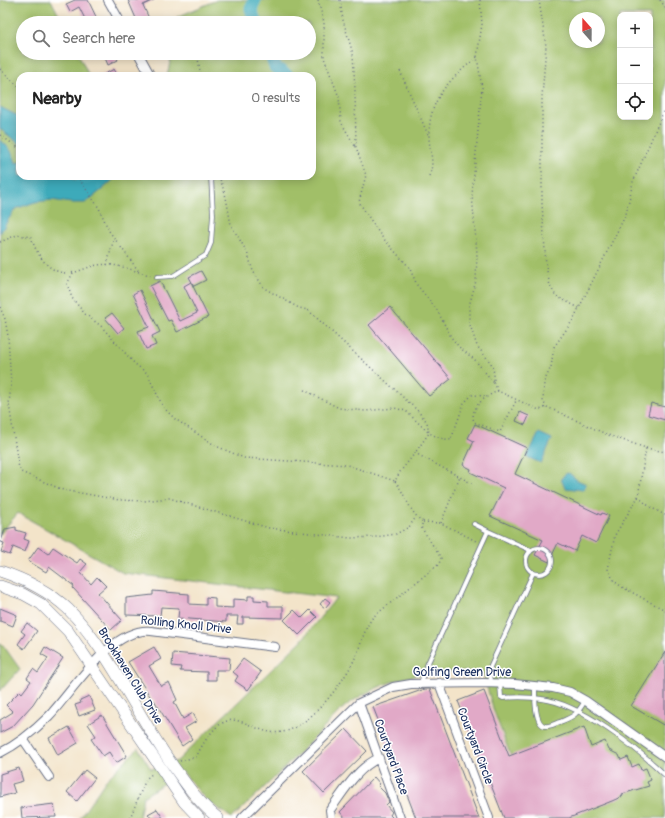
<!DOCTYPE html>
<html lang="en">
<head>
<meta charset="utf-8">
<style>
  :root { --surface:#fff; --page:#f6f6f6; --text:#222; --muted:#767676; --line:#e0e0e0 }
  body { margin:0; font-family:Pangolin,sans-serif; background:var(--page); color:var(--text) }
  .controls { position:absolute; right:12px; top:12px; display:grid; overflow:hidden; border-radius:8px; box-shadow:0 2px 10px #0003 }
  .controls button { width:36px; height:36px; display:grid; place-items:center; padding:0; border:0; border-bottom:1px solid var(--line); background:var(--surface); color:var(--text); font:20px sans-serif }
  .compass { position:absolute; left:569px; top:12px; width:36px; height:36px; border-radius:50%; background:var(--surface); box-shadow:0 2px 10px #0003; rotate:339deg }
  .list { margin:0; padding:0; list-style:none }
  h2 { display:flex; justify-content:space-between; align-items:center; height:52px; margin:0; padding:0 16px; font-size:17px }
  h2 small { font-size:13px; font-weight:400; color:var(--muted) }
  .icon { flex:none; width:22px; height:22px; fill:none; stroke:currentColor; stroke-width:2; stroke-linecap:round; stroke-linejoin:round }
  .map { position:relative; flex:none; width:665px; height:818px; overflow:hidden }
  .search { position:absolute; background:var(--surface); box-shadow:0 2px 10px #0003; left:16px; top:16px; width:300px; height:44px; display:flex; align-items:center; gap:10px; box-sizing:border-box; padding:0 14px; border-radius:22px; color:var(--muted); font-size:15px }
  .panel { position:absolute; background:var(--surface); box-shadow:0 2px 10px #0003; left:16px; top:72px; width:300px; height:108px; border-radius:12px }
  .map>svg:first-child { display:block }
</style>
</head>
<body>
<div class="map">
<svg width="665" height="818" viewBox="0 0 665 818">
  <rect width="100%" height="100%" fill="#fff"/>
  <filter id="ink" filterUnits="userSpaceOnUse"><feTurbulence type="fractalNoise" baseFrequency=".025" numOctaves="2"/><feDisplacementMap in="SourceGraphic" scale="8" xChannelSelector="R" yChannelSelector="G"/><feConvolveMatrix kernelMatrix="1 2 1 2 8 2 1 2 1" color-interpolation-filters="sRGB"/></filter>
  <filter id="wash" filterUnits="userSpaceOnUse"><feTurbulence type="fractalNoise" baseFrequency=".012" numOctaves="4" result="noise"/><feDisplacementMap in="SourceGraphic" scale="16" xChannelSelector="R" yChannelSelector="G"/><feGaussianBlur stdDeviation="0.9" result="paint"/><feColorMatrix in="noise" values="0 0 0 0 0 0 0 0 0 0 0 0 0 0 0 0 0 1.4 0 .05"/><feComposite in="paint" operator="in"/></filter>
  <g filter="url(#wash)">
    <rect width="100%" height="100%" fill="#f3e4c9"/>
    <path fill="#a1bf67" stroke="#5e7762" fill-rule="evenodd" d="M0,0H51L63,23H23V53H78L89,76H20V176H312V76H167L172,53H309V23H177V17L217,0H665V818H534L493,709L483,673C436,668 389,676 350,703C336,712 325,728 313,739C287,766 260,792 232,818L206,800L182,771L143,797L139,818H80L106,780L138,748L151,769L177,761L301,641L336,598L123,573L18,513L0,534ZM620,15H650V117H620ZM575,18H599V42H575Z
      M0,644L3,645L20,669L0,691Z"/>
    <path fill="#3caaba" stroke="#2c6c8c" d="M0,107L20,117V144L0,129Z
      M0,140C9,147 13,152 16,163L20,162V176H69L75,180L83,176H117L103,189L85,203H71L52,200L35,202L15,209L0,233Z
      M539,433L552,439L541,463L527,457Z
      M569,473L577,480L586,484L583,490L565,488L561,479L565,474Z"/>
    <g fill="none" stroke-linecap="round" stroke-linejoin="round">
      <path stroke="#3caaba" stroke-width="13" d="M255,0L251,9L256,23
        M270,53L275,67L288,76"/>
    </g>
    <g id="blocks">
      <path fill="#e1a9c7" d="M75,0H88L99,23H87L79,7L70,12L66,4Z
        M128,0H154L143,5L151,23H138Z
        M103,53H114L118,60L108,65Z
        M114,69L118,76H101Z
        M201,271L206,280L194,286L189,277Z
        M160,281L180,321L197,313L184,286L191,282L208,317L177,332L171,320L168,321L150,286Z
        M140,290L160,332L152,336L156,345L146,349L138,331L149,327L133,294Z
        M390,307L451,379L429,396L369,325Z
        M112,313L124,328L118,333L105,318Z
        M651,403L665,407V420L648,415Z
        M520,412L529,416L525,425L516,421Z
        M475,424L527,448L515,474L601,515L602,513L609,516L596,543L582,536L575,551L558,543L549,562L535,555L543,540L490,516L504,488L470,472L471,469L463,465L474,441L468,438Z
        M16,527V530L26,533L24,539L29,541L25,552L13,547L10,555L1,552L4,543L1,542L5,529Z
        M38,547L48,554L53,547L77,563L80,559L87,564L80,572L91,584L97,577L106,586L98,593L122,620L111,630L73,588L74,586L49,567L46,572L28,561Z
        M153,591L189,594V604L206,605V597L215,598V607L233,608V599L248,600V596H254V600L268,601V606H283V618L243,617V624H237L238,616H226V622L178,618L179,608L161,607L160,616L126,615V598L153,595Z
        M325,598L330,602L325,608L320,604Z
        M0,608L17,615L13,626L0,621Z
        M294,610L302,618L310,610L317,617L299,635L284,620Z
        M27,623L37,631L24,649L18,644L25,634L21,631Z
        M45,647L63,658L33,704L13,726L0,733V720L13,712L6,705L20,691L22,693L31,681L27,678L33,669L38,673L48,658L41,654Z
        M154,647L161,659L149,666L161,686L169,682L177,700L174,702L183,719L193,713L197,721L185,728L192,739L182,746L154,700L153,701L128,662Z
        M665,652V726L631,706Z
        M173,653L230,658L229,670H216V680H207V672L180,671L181,667L172,666Z
        M243,659L261,672L248,690L235,681L238,676L233,672Z
        M425,689H430L479,818H416L373,707Z
        M484,691L509,756L584,727L591,747L605,741L609,750L619,755L621,760L628,757L632,767L639,764L641,770L646,768L651,780L647,782L649,786L622,794L623,796L612,801L569,818H504L458,701Z
        M89,696L95,710L79,716L75,705L81,703L80,700Z
        M102,715L127,756L116,763L109,752L103,756L91,739L96,736L88,724Z
        M69,727L78,743L58,755L49,738Z
        M346,729L367,751L324,793L303,771Z
        M19,768L23,781L12,784L15,793L0,797V774Z
        M85,770L95,778L77,801L67,792Z
        M374,777L380,784L378,786L385,793L389,802L386,805L392,812L390,815L393,818H345L340,812Z
        M54,804L56,817L22,818L21,808Z
        M157,809L163,818H151L148,814Z"/>
    </g>
  </g>
  <g filter="url(#ink)">
    <use href="#blocks" fill-opacity="0" stroke="#676e83" stroke-width="1"/>
    <g fill="none" stroke-linecap="round" stroke-linejoin="round">
      <g stroke="#676e83" stroke-width="5.5">
        <path id="lane" d="M149,73L156,76
          M157,277L173,276L206,255L211,243L213,215L211,176
          M488,531L528,549L530,552
          M526 561a13 13 0 1 1 26 0a13 13 0 1 1-26 0Z
          M421,683L427,665L488,531L474,524
          M491,683L490,667L533,573
          M500,684L501,697L503,698C515,697 530,697 542,699C581,704 637,748 665,775
          M535,686C535,695 534,724 545,726C550,727 556,723 560,722C575,716 577,714 585,701"/>
      </g>
      <g stroke="#676e83" stroke-width="10">
        <path id="street" d="M108,0L121,23
          M138,53L149,73
          M439,683L489,818
          M359,703L400,818
          M23,739L49,777
          M0,753C18,744 34,731 49,716C73,691 111,627 151,631L275,647
          M242,818L359,703L393,687L411,684L484,683L515,684L553,688L570,692L586,701L665,757
          M331,818L330,810C344,791 357,768 379,758"/>
      </g>
      <g stroke="#676e83" stroke-width="12">
        <path id="secondary" d="M0,571C24,579 49,591 68,609C111,652 139,720 176,770C188,787 201,805 218,818
          M0,586L23,594L41,604L68,631L184,802L199,818"/>
      </g>
      <path stroke="#676e83" stroke-width="1.5" stroke-dasharray="1 3" stroke-linecap="butt" d="M318,0L324,22V58L339,97L341,122L355,146
        M340,0L343,20L353,54L355,89L356,147L366,175L359,202L381,236L409,267L417,285L437,310L451,337L459,347L475,360L494,383
        M480,0L482,24L477,57L482,88L472,195L477,253L476,281L469,306V322L477,346L491,363L494,373V383L498,391L539,410L547,407
        M539,0L546,46L542,97V204L546,266L550,286L556,296L579,308
        M660,0L665,7
        M197,53L201,76
        M0,69L20,88
        M400,71L429,137
        M665,108L633,182L626,214L573,320L554,347L551,367L544,382L543,402L547,407L608,435L646,448L638,497L615,535L608,569L614,581L622,587L665,610
        M0,135L20,149
        M77,176L99,208L109,231L140,273
        M219,176L226,197L231,225L247,252L253,271L264,288L299,308L308,310L417,410L427,422L429,433L440,438L451,440L464,403L472,395L486,396
        M429,176C435,164 430,152 429,139C428,99 448,81 477,57
        M0,242L17,235L31,237C37,256 51,278 75,272C83,270 90,266 98,265C115,262 136,272 153,276
        M107,265L114,238
        M73,273L67,284L72,298L85,314L101,326L135,364L147,373L163,407L175,419L216,446L244,458L347,465L395,481L400,472L415,453L473,484
        M0,307L5,319L8,336L11,384L9,404L18,464L21,472L63,490L92,495L119,500L144,501L169,498L269,528L350,538L376,537L396,534L409,527L416,517
        M304,390L339,408L365,411L394,408L406,411L429,433L415,453
        M498,391C486,396 469,407 474,422L500,432L517,399
        M646,448L665,452
        M638,497L650,507L665,515
        M423,522L441,523L478,542
        M441,523L460,476
        M180,761L196,757C235,680 251,752 296,727C318,715 346,679 356,656C362,642 364,629 373,617L439,564L441,558L421,527L423,522C409,512 406,495 395,481
        M130,818L146,779L153,773"/>
      <use href="#lane" stroke="#fff" stroke-width="4"/>
      <use href="#street" stroke="#fff" stroke-width="8"/>
      <use href="#secondary" stroke="#fff" stroke-width="11"/>
    </g>
  </g>
  <g text-anchor="middle" dominant-baseline="central" stroke-width="3" stroke-linejoin="round" paint-order="stroke">
    <g font-size="12" fill="#1b2f5e" stroke="#fff">
      <text transform="translate(186 625) rotate(6)">Rolling Knoll Drive</text>
      <text x="462" y="672">Golfing Green Drive</text>
      <text transform="translate(130 676) rotate(58)">Brookhaven Club Drive</text>
      <text transform="translate(475 746) rotate(69)">Courtyard Circle</text>
      <text transform="translate(391 757) rotate(70)">Courtyard Place</text>
    </g>
  </g>
</svg>
<div class="controls">
<button>+</button>
<button>−</button>
<button><svg class="icon" aria-label="locate" viewBox="0 0 24 24"><circle cx="12" cy="12" r="6"/><path d="M12 2v4M12 18v4M2 12h4M18 12h4"/></svg></button>
</div>
<svg class="compass" viewBox="-18 -18 36 36"><path d="M0-13l5 13h-10z" fill="#e53935"/><path d="M0 13l5-13h-10z" fill="#767676"/></svg>
<div class="search"><svg class="icon" aria-label="search" viewBox="0 0 24 24"><circle cx="10" cy="10" r="6"/><path d="M15 15l6 6"/></svg>Search here</div>
<section class="panel">
<h2>Nearby<small>0 results</small></h2>
<ul class="list">
</ul>
</section>
</div>
</body>
</html>
